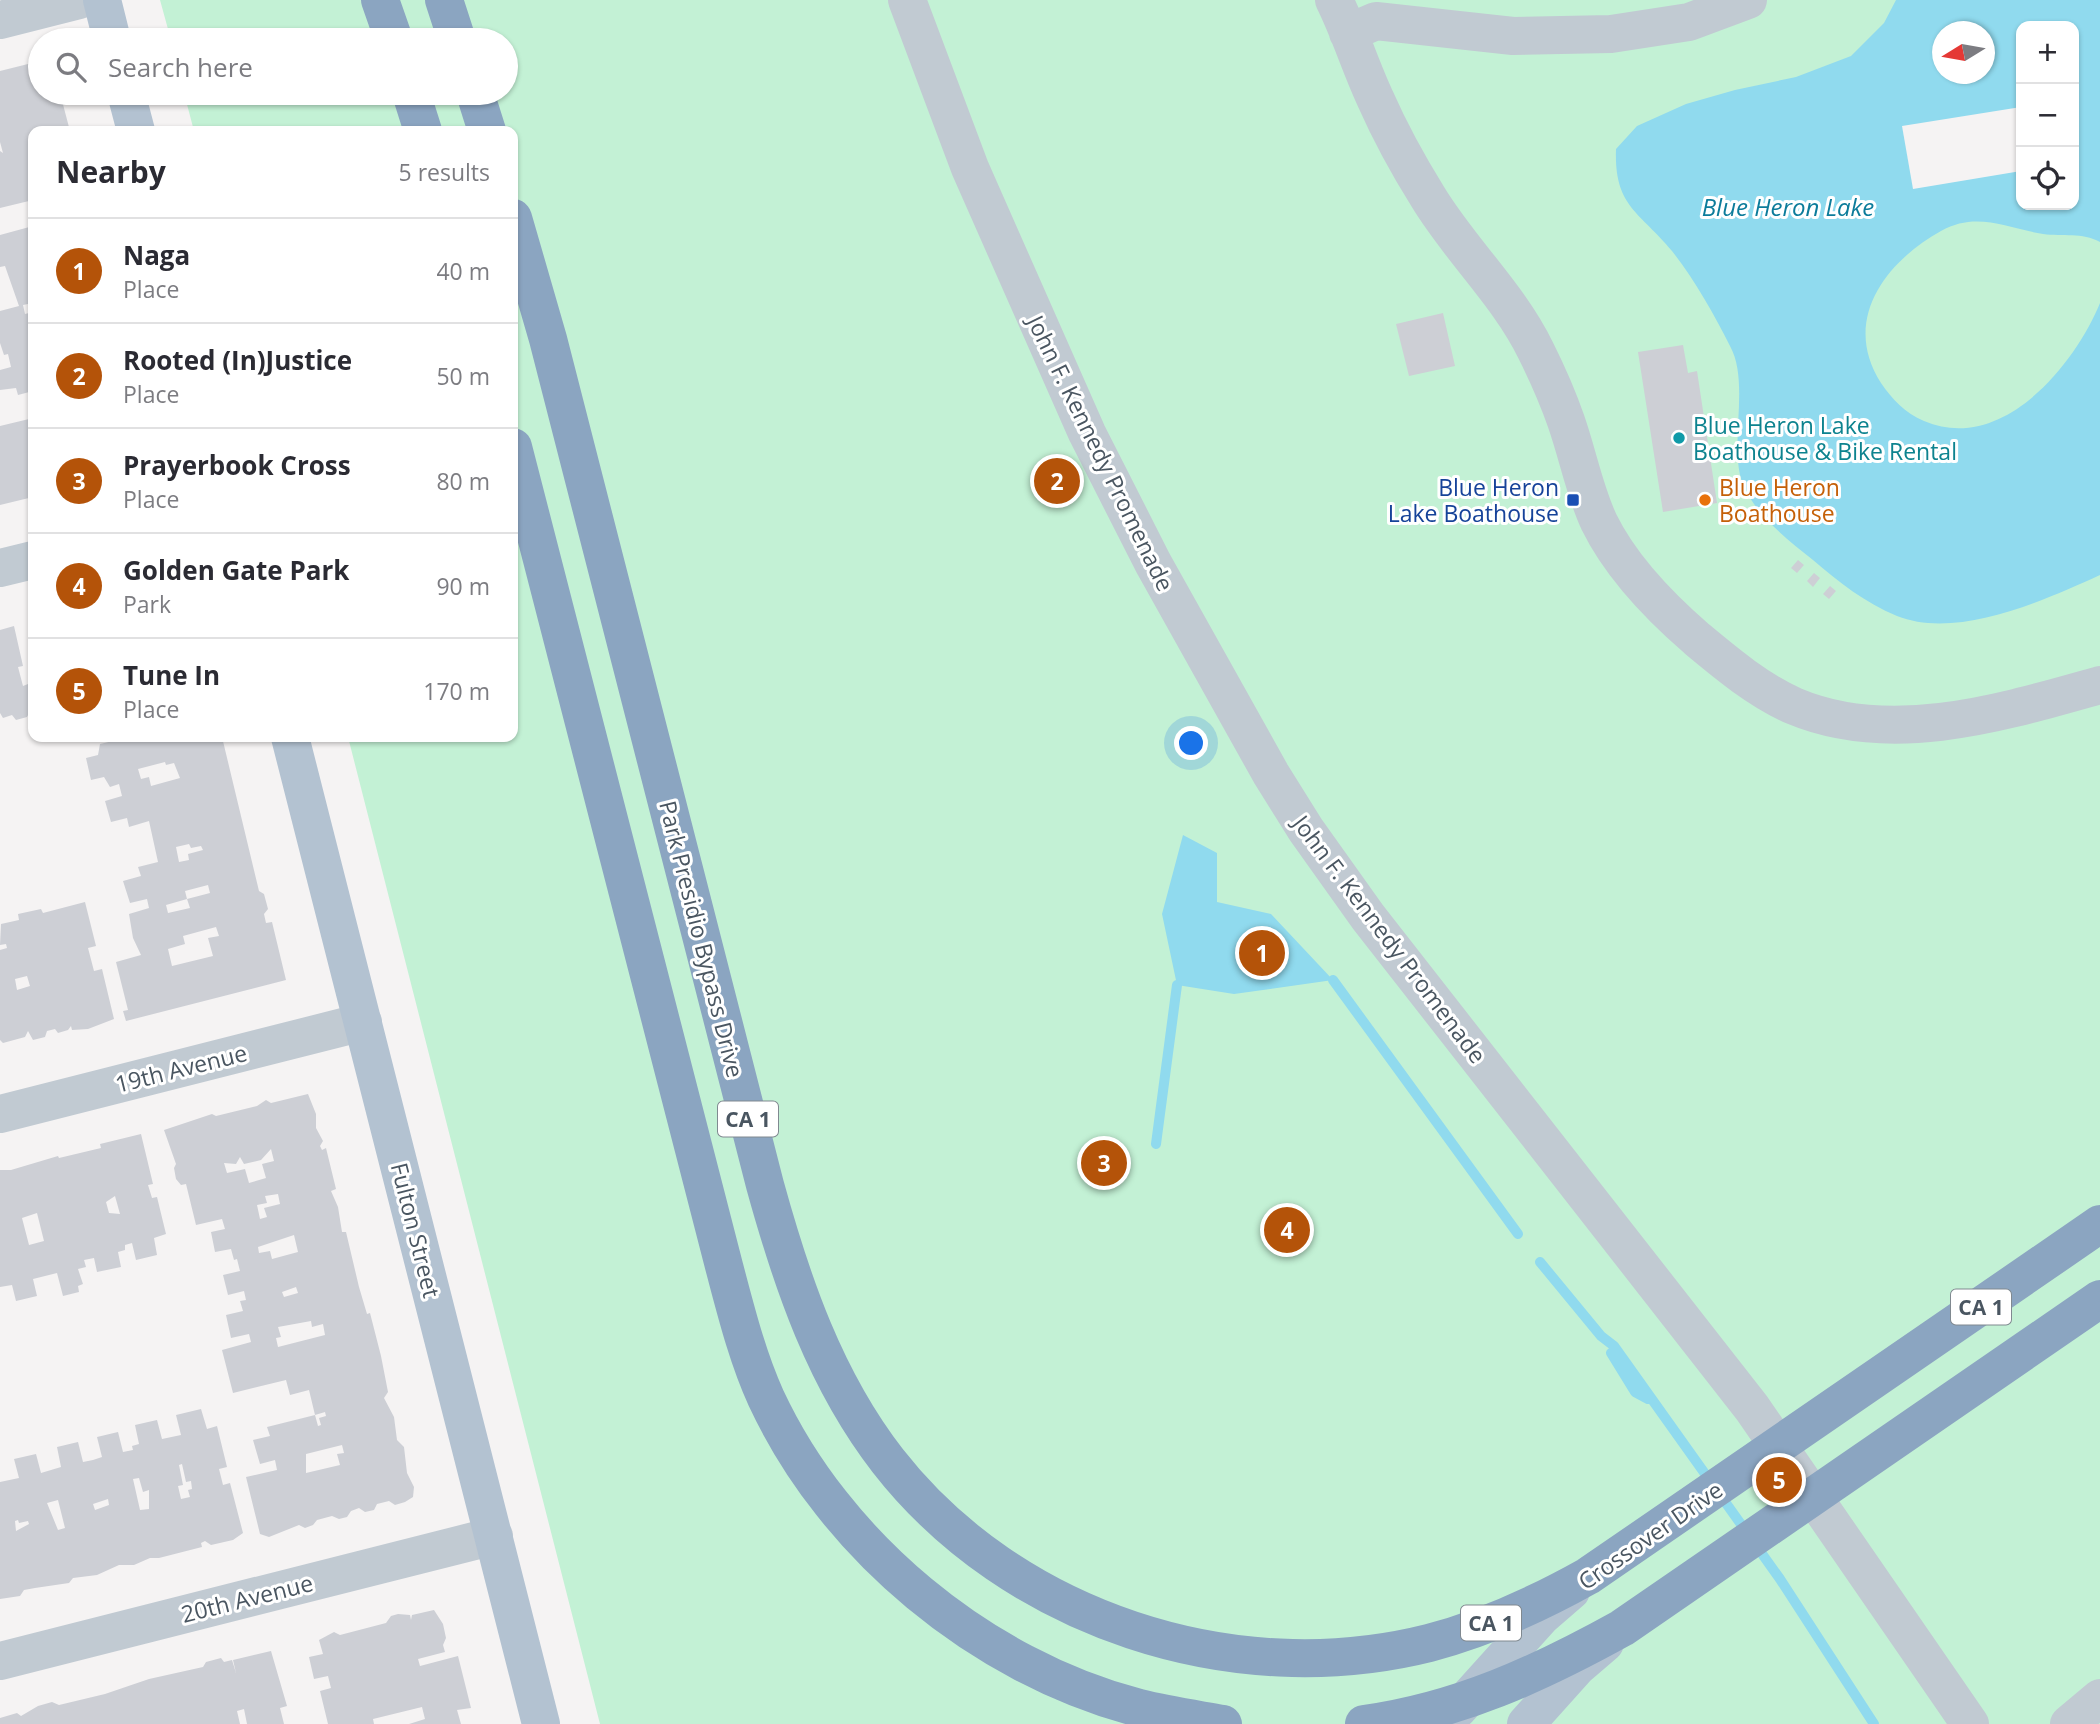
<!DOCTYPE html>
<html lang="en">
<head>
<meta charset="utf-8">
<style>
  :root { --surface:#fff; --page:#f2f2f3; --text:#2b2b33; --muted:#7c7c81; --line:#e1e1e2; --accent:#b45309 }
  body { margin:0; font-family:"Open Sans",sans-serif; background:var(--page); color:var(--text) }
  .controls { position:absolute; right:21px; top:21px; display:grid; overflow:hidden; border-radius:14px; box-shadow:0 2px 5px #0004 }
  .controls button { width:63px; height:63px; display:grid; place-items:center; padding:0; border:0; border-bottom:2px solid var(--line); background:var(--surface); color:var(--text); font:35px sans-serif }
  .compass { position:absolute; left:1932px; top:21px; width:63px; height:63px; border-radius:50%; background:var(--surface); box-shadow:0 2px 5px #0004; rotate:259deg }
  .you { position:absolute; left:1192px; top:744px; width:24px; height:24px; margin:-18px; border:5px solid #fff; border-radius:50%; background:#1a73e8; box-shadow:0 0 0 10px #1a73e833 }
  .badge { display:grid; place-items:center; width:46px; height:46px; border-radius:50%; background:var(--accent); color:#fff; font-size:23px; font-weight:700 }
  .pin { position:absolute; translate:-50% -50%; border:4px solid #fff; box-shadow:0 2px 7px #0006 }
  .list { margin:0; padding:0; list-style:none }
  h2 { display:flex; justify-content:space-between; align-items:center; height:91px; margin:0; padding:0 28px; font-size:30px }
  h2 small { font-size:23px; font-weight:400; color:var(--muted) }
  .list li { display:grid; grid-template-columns:46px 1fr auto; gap:21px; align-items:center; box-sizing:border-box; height:105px; padding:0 28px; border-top:2px solid var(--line) }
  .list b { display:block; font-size:26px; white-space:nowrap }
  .list p { margin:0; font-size:23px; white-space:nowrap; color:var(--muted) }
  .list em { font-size:23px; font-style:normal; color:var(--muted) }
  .icon { flex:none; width:38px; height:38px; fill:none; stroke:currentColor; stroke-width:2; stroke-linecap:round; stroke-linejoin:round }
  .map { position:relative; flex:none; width:2100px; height:1724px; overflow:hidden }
  .search { position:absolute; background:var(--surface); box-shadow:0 2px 5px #0004; left:28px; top:28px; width:490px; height:77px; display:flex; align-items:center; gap:18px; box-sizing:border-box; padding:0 24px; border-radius:38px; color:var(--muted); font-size:26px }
  .panel { position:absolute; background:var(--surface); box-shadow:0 2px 5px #0004; left:28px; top:126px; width:490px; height:616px; border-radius:14px }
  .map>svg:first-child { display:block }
</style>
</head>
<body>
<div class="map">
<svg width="2100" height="1724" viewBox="0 0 2100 1724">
  <rect width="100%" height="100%" fill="#f5f3f3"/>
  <path fill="#c3f1d5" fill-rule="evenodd" d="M160,0H2100V1724H600L348,737H513V131H194L184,93H506V40H171ZM2021,26H2074V205H2021ZM1942,32H1984V74H1942Z"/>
  <path fill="#90daee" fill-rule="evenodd" d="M1896,0H2100V242C2082,232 2063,237 2043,234C2006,228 1977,211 1941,231C1885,262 1841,321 1881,383C1892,399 1905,413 1924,421C2002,454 2074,366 2100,303V575C2045,600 1957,640 1897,616C1865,603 1839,582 1813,560C1789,541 1758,517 1744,487C1727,449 1751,384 1730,346C1714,314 1694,279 1672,251C1639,211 1614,207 1616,149L1637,126L1686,104L1735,90L1796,77L1851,56L1884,23ZM2021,26H2074V205H2021ZM1942,32H1984V74H1942Z
    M1183,835L1217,853V902L1271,914L1333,980L1234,994L1177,985L1162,914Z"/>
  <path fill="#f5f3f3" d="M2021,107V171L1913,189L1902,126Z"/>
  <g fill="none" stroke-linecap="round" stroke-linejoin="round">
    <path stroke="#90daee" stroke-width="10" d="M1333,980L1518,1234
      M1156,1144L1177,985
      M1540,1262L1601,1336L1614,1346L1780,1579L1874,1724
      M1611,1353L1635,1392L1648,1399"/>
  </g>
  <path fill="#cdcfd5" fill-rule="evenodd" d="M40,61V93H60L70,131H33V200L0,208V151L3,153L0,142V71Z
    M33,226V303L23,305L25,314L33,312V391L18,395L16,388L0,390V370L11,367L8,354L4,355L0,343V311L19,306L5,266L0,267V235Z
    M1443,313L1455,366L1409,376L1396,324Z
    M1683,345L1688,373L1697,371L1717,503L1663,512L1638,352Z
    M29,419L33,436V497L0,505V426Z
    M1798,560L1804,565L1797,573L1791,568Z
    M1814,573L1820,578L1813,587L1807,581Z
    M1830,586L1836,591L1829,599L1823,594Z
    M14,626L23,666L18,667L23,686L28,684L33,705L27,717L16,720L12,715L3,718L0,713V630Z
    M130,737H222L259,891L264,894L268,909L264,914L266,923L272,922L286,980L126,1021L123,1011L128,1010L116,962L141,955L133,938L129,914L149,908L147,899L130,903L123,881L141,876L138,867L158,862L149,821L129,827L127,818L111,822L105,801L122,796L119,784L110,787L104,777L91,780L86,758L98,755L100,744ZM165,762L166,765L174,763L180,778L151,786L149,777L141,779L138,769ZM189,844L191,848L201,846L203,850L188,854L189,860L179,862L176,847ZM208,885L210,893L187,899L190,908L168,913L166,905L187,899L185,891ZM216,927L219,936L208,938L213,956L172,966L168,949L185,944L183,936Z
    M85,902L96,946L88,948L94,971L102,969L114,1019L88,1029L72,1030L71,1026L68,1030L58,1033L55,1029L47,1031L45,1037L33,1040L28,1031L25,1037L3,1043L0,1040V950L7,948L6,944L0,945L1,924L19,920L18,914L41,909L43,913ZM27,976L30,986L17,990L15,979Z
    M308,1094L316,1114V1128L323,1141L320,1146L322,1150L326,1148L336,1189L331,1191L338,1207L342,1232H346L359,1287L367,1314L370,1313L381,1356L388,1392L384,1398L394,1417L397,1440L404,1447L407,1473L414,1487L413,1497L405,1502L395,1505L389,1501L377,1504L374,1510L365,1512L359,1508L351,1511L347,1517L339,1519L332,1516L317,1520L313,1525L305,1528L299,1525L269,1537L260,1534L246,1477L277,1470L275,1460L260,1464L253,1440L270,1436L267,1427L315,1415L318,1426L321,1425L319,1418L326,1416L325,1412L315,1415L309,1390L290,1395L286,1380L233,1393L222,1350L251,1342L249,1334L231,1338L226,1315L243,1311L240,1301L246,1300L244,1291L228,1295L223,1275L240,1271L237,1259L234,1260L231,1249L215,1252L211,1232L225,1229L222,1219L196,1225L186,1184L181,1185L176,1179L174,1168L176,1164L164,1130L212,1114L216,1116L257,1106L266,1100L271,1103ZM271,1149L274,1161L262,1164L266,1178L249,1183L245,1169L227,1173L224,1163L236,1164L240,1157L244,1164L261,1160ZM278,1194L280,1204L264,1208L267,1217L260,1219L257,1205L267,1203L265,1196ZM294,1235L298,1252L272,1259L270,1251L259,1253L258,1247ZM296,1287L298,1293L284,1297L282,1292ZM311,1321L312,1327L323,1324L325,1335L278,1347L276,1338L281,1337L278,1327ZM342,1445L344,1453L337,1454L340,1465L306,1473V1454Z
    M141,1134L153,1184L148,1185L152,1198L157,1197L166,1234L154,1238L157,1255L136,1260L132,1243L125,1245V1250L118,1252L121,1267L97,1272L94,1258L84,1260L86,1267L78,1269L83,1284L78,1286L79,1292L63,1296L57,1273L33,1279L37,1296L16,1301L12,1285L0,1287V1170H11L58,1156L59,1158L101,1148L100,1144ZM115,1196L120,1214L109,1213L106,1202ZM37,1213L44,1241L29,1245L22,1218Z
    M201,1409L207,1429L217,1426L227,1467L219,1469L223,1485L230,1483L243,1533L233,1540L211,1545L205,1541L201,1543L202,1547L159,1558H150L134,1565H119L97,1575L73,1578L69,1583L35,1588L24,1590L20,1596L0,1599V1482L19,1478L14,1459L36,1454L41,1473L61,1467L57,1447L78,1442L83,1462L93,1460L102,1457L97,1437L118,1432L123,1452L133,1450L132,1446L139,1444L135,1425L157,1420L162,1439L181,1435L176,1415ZM182,1464L186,1482L191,1481L192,1489L188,1490L190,1497L181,1499L178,1486L183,1485L179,1465ZM139,1478L143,1492L149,1490V1509L140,1510L133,1479ZM108,1499L109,1505L95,1510L93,1504ZM58,1500L65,1528L58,1530L47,1503ZM18,1520L19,1523L28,1521L29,1524L16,1531L15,1521Z
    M434,1610L443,1624L446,1638L443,1645L445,1652L418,1659L420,1666L458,1656L471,1708L457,1710L461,1724H409L425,1719L422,1707L373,1719L374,1724H328L320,1691L331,1688L328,1676L314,1679L309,1657L323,1654L319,1640L334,1632L340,1635L386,1623L391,1616L398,1614L410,1615L411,1620L412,1615Z
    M271,1651L287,1706L280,1708L284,1724H247L244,1709L237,1711L240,1724H0V1718L17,1713L21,1716L38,1706L52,1702L59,1705L105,1694L149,1679L203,1667L206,1662L221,1658L224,1662L232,1660L236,1673L233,1660Z"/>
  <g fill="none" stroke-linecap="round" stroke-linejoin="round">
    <path stroke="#c1cad2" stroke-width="38" d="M907,0L970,168L1087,433L1153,563L1271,774L1306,830L1368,917L1752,1408L1970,1724
      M1334,0C1350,32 1360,66 1375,98C1390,132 1408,165 1428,197C1460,250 1509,295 1536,351C1547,373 1558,398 1566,421C1578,455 1584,490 1599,522C1621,567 1660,607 1697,639C1727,664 1758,690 1794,706C1891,747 2004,712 2100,685
      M0,20L79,0
      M1348,33L1376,21L1513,36L1611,34L1689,22L1748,0
      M0,568L33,560
      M0,1114L363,1022
      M0,1661L494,1536
      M2069,1724L2100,1698"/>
    <path stroke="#b3c2d1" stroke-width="38" d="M102,0L112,40
      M126,93L136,131
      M290,737L541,1724
      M1458,1709L1541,1617L1571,1591
      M1526,1724L1577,1667L1605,1643"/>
    <path stroke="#8ba5c1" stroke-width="38" d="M380,0L394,40
      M444,0L457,40
      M411,93L423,131
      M475,93L487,131
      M513,218L548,339L765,1185C792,1283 825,1380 888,1461C1012,1620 1234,1692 1429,1643C1486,1628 1538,1604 1588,1576L2100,1224
      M513,447L724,1266C736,1311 747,1356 766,1398C835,1546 981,1667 1139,1708C1167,1715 1195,1719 1223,1724
      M1364,1724C1458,1711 1539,1674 1622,1628L2100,1299"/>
  </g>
  <circle fill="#0f9aa8" stroke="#fff" stroke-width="2.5" cx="1679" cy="438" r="7"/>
  <rect fill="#1a4fb4" stroke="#fff" stroke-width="2.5" x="1566" y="493" width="14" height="14" rx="3.5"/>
  <circle fill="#e8710a" stroke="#fff" stroke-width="2.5" cx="1705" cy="500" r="7"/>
  <g text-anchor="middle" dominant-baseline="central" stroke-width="6" stroke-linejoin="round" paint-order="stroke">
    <g fill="#fff" stroke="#808990" stroke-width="2">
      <rect x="718" y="1101.5" width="60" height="35" rx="5"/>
      <rect x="1951" y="1289.5" width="60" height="35" rx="5"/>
      <rect x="1461" y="1605.5" width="60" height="35" rx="5"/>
    </g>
    <g font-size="21" font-weight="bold" fill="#4a5661">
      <text x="748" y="1119">CA 1</text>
      <text x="1981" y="1307">CA 1</text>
      <text x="1491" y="1623">CA 1</text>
    </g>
    <g font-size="23" fill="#0d838f" stroke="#fff" text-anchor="start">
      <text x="1693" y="425">Blue Heron Lake<tspan x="1693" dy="26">Boathouse &amp; Bike Rental</tspan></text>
    </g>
    <g font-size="23" fill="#4a5661" stroke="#fff">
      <text transform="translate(1101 453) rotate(64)">John F. Kennedy Promenade</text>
      <text transform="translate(702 939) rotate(76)">Park Presidio Bypass Drive</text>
      <text transform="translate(1390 939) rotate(53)">John F. Kennedy Promenade</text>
      <text transform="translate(181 1068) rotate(-14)">19th Avenue</text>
      <text transform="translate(416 1230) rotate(76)">Fulton Street</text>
      <text transform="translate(1650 1535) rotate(-35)">Crossover Drive</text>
      <text transform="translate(247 1598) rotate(-14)">20th Avenue</text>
    </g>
    <g font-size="23" fill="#164399" stroke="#fff" text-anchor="end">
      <text x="1559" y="487">Blue Heron<tspan x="1559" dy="26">Lake Boathouse</tspan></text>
    </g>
    <g font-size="23" fill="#c56008" stroke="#fff" text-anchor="start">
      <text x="1719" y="487">Blue Heron<tspan x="1719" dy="26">Boathouse</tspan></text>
    </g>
    <g font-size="24" font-style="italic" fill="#0c7c9b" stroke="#fff">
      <text x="1788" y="206">Blue Heron Lake</text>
    </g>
  </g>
</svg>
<div class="controls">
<button>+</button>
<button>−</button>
<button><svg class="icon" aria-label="locate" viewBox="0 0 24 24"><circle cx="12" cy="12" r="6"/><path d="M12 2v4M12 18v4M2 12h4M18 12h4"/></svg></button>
</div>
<svg class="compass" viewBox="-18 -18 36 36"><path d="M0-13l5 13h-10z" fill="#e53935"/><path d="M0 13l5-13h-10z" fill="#7c7c81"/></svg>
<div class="you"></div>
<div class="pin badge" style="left:1262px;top:953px">1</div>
<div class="pin badge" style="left:1057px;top:481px">2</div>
<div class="pin badge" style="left:1104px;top:1163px">3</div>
<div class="pin badge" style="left:1287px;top:1230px">4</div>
<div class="pin badge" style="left:1779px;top:1480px">5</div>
<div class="search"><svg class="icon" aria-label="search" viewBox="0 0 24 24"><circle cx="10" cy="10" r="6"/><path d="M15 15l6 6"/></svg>Search here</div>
<section class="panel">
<h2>Nearby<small>5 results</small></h2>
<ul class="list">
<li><span class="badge">1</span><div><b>Naga</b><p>Place</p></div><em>40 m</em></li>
<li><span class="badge">2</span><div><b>Rooted (In)Justice</b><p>Place</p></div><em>50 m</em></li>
<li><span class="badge">3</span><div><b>Prayerbook Cross</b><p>Place</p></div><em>80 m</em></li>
<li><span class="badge">4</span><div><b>Golden Gate Park</b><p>Park</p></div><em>90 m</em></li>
<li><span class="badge">5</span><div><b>Tune In</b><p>Place</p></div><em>170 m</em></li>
</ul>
</section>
</div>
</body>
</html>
